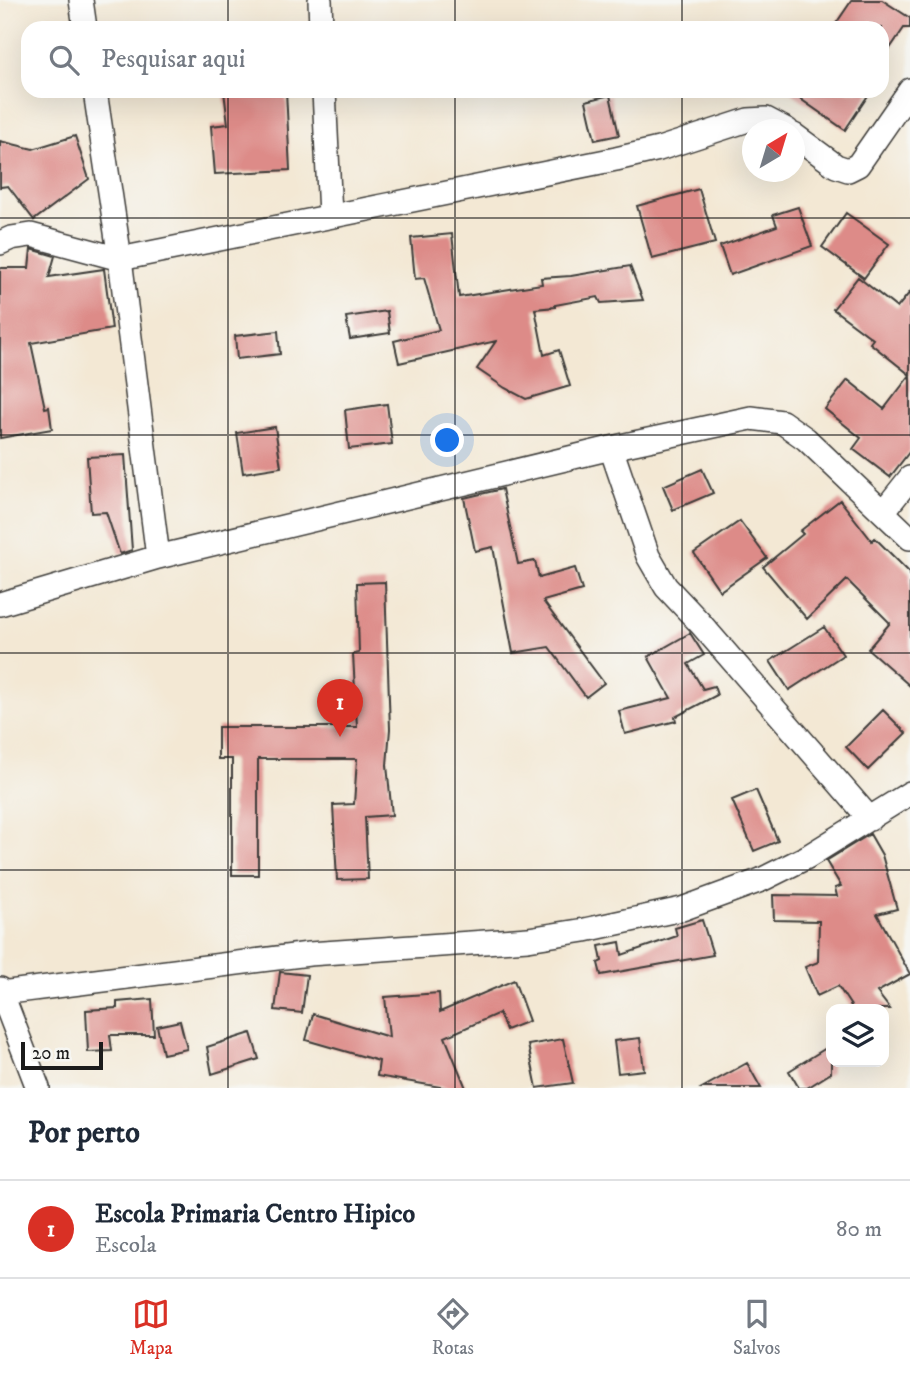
<!DOCTYPE html>
<html lang="pt">
<head>
<meta charset="utf-8">
<style>
  :root { --surface:#fff; --page:#f6f6f7; --text:#1f2937; --muted:#747a83; --line:#e0e1e3; --accent:#d93025 }
  body { margin:0; font-family:"IM FELL DW Pica",serif; background:var(--page); color:var(--text) }
  .controls { position:absolute; right:21px; bottom:21px; display:grid; overflow:hidden; border-radius:14px; box-shadow:0 7px 28px #0002 }
  .controls button { width:63px; height:63px; display:grid; place-items:center; padding:0; border:0; border-bottom:2px solid var(--line); background:var(--surface); color:var(--text); font:35px sans-serif }
  .compass { position:absolute; left:742px; top:119px; width:63px; height:63px; border-radius:50%; background:var(--surface); box-shadow:0 7px 28px #0002; rotate:38deg }
  .scale { position:absolute; left:21px; bottom:18px; width:82px; box-sizing:border-box; padding-left:7px; border:4px solid #1c1c1c; border-top:0; font-size:19px; line-height:24px; white-space:nowrap; color:#1c1c1c; -webkit-text-stroke:5px #f6f6f2; paint-order:stroke }
  .you { position:absolute; left:448px; top:441px; width:24px; height:24px; margin:-18px; border:5px solid #fff; border-radius:50%; background:#1a73e8; box-shadow:0 0 0 10px #1a73e833 }
  .badge { display:grid; place-items:center; width:46px; height:46px; border-radius:50%; background:var(--accent); color:#fff; font-size:23px; font-weight:700 }
  .pin { position:absolute; translate:-50% -58px; filter:drop-shadow(0 2px 4px #0008) }
  .pin::after { content:''; position:absolute; top:37px; width:24px; height:21px; background:inherit; clip-path:polygon(0 0,100% 0,50% 100%) }
  .list { margin:0; padding:0; list-style:none }
  h2 { display:flex; justify-content:space-between; align-items:center; height:91px; margin:0; padding:0 28px; font-size:30px }
  h2 small { font-size:23px; font-weight:400; color:var(--muted) }
  .list li { display:grid; grid-template-columns:46px 1fr auto; gap:21px; align-items:center; box-sizing:border-box; height:98px; padding:0 28px; border-top:2px solid var(--line) }
  .list b { display:block; font-size:26px; white-space:nowrap }
  .list p { margin:0; font-size:23px; white-space:nowrap; color:var(--muted) }
  .list em { font-size:23px; font-style:normal; color:var(--muted) }
  .icon { flex:none; width:38px; height:38px; fill:none; stroke:currentColor; stroke-width:2; stroke-linecap:round; stroke-linejoin:round }
  .map { position:relative; flex:none; width:910px; height:1088px; overflow:hidden }
  .search { position:absolute; background:var(--surface); box-shadow:0 7px 28px #0002; left:21px; right:21px; top:21px; height:77px; display:flex; align-items:center; gap:18px; box-sizing:border-box; padding:0 24px; border-radius:21px; color:var(--muted); font-size:26px }
  .sheet { height:189px; background:var(--surface) }
  nav { display:flex; justify-content:space-around; align-items:center; box-sizing:border-box; height:98px; border-top:2px solid var(--line); background:var(--surface); font-size:19px; color:var(--muted) }
  nav a { display:grid; justify-items:center; gap:4px }
  nav .on { color:var(--accent) }
  .map>svg:first-child { display:block }
</style>
</head>
<body>
<div class="map">
<svg width="910" height="1088" viewBox="0 0 910 1088">
  <rect width="100%" height="100%" fill="#f6f6f2"/>
  <filter id="ink" filterUnits="userSpaceOnUse"><feTurbulence type="fractalNoise" baseFrequency=".0143" numOctaves="2"/><feDisplacementMap in="SourceGraphic" scale="14" xChannelSelector="R" yChannelSelector="G"/><feConvolveMatrix kernelMatrix="1 2 1 2 8 2 1 2 1" color-interpolation-filters="sRGB"/></filter>
  <filter id="wash" filterUnits="userSpaceOnUse"><feTurbulence type="fractalNoise" baseFrequency=".00686" numOctaves="4" result="noise"/><feDisplacementMap in="SourceGraphic" scale="28" xChannelSelector="R" yChannelSelector="G"/><feGaussianBlur stdDeviation="1.57" result="paint"/><feColorMatrix in="noise" values="0 0 0 0 0 0 0 0 0 0 0 0 0 0 0 0 0 1.4 0 .05"/><feComposite in="paint" operator="in"/></filter>
  <g filter="url(#wash)">
    <rect width="100%" height="100%" fill="#f3e8d4"/>
    <g id="blocks">
      <path fill="#dd8b88" d="M852,0H882L910,18V28H904L882,60V28H833Z
        M224,91H286L290,170L215,174L211,126L228,124Z
        M789,91H871L845,130Z
        M610,95L619,135L595,140L586,101Z
        M75,136L89,179L34,220L8,186L0,187V141L33,149Z
        M699,189L715,243L652,259L637,206Z
        M798,207L812,246L730,275L720,246L777,226L773,215Z
        M846,213L889,244L864,278L822,247Z
        M452,234L459,297L542,284L541,278L571,276L630,266L643,300L601,303L598,297L555,305V307L535,309L544,355L559,350L570,386L526,399L505,388L477,369L496,341L399,363L394,341L439,330L424,278L415,279L411,238Z
        M31,249L55,256L49,277L104,269L112,329L31,343L45,408L49,407L52,429L0,438V268H29Z
        M858,277L897,308L910,292V451L890,477L853,449L861,438L825,409L848,380L884,409L910,375L870,343L873,339L833,309Z
        M387,311L390,333L350,339L346,317Z
        M278,331L280,354L237,359L235,336Z
        M387,404L392,444L349,449L345,410Z
        M275,427L281,467L243,473L237,433Z
        M125,455L132,550L120,554L106,512L91,513L87,457Z
        M702,469L713,493L673,510L663,486Z
        M502,489L518,564L535,561L539,578L575,568L582,590L543,601L604,683L586,697L549,647L513,653L493,547L475,551L464,498Z
        M840,500L872,541L875,538L910,573V686L868,649L890,623L847,580L807,619L763,567L803,534L800,531Z
        M740,521L767,558L720,591L694,553Z
        M385,582L390,729L387,765L392,815L365,817L368,879L337,880L333,805L354,804L357,759H258V875H232V759H218V727H357L353,654L359,653L357,583Z
        M824,627L843,655L789,690L770,661Z
        M690,633L704,655L688,664L703,689L714,686L717,695L675,717L676,721L625,734L619,711L671,698L648,657Z
        M883,710L906,733L868,770L846,747Z
        M756,790L778,841L754,851L732,800Z
        M870,834L882,855L897,909L877,914L910,974L877,992L890,1009H853L838,986L817,996L805,967L818,962L819,921L774,920L773,895L837,896L835,888L841,886L826,861Z
        M702,920L713,955L601,975L598,963L602,961L599,946L620,942L622,955L677,936L675,928Z
        M280,972L307,975L302,1013L275,1010Z
        M514,980L529,1021L506,1030L499,1013L445,1037L466,1088H446L377,1076L379,1061L306,1040L313,1014L389,1037L385,997L439,993L440,1012Z
        M152,999L154,1035H110L112,1051L88,1052L86,1010L117,1008V1002Z
        M180,1021L187,1049L163,1054L157,1026Z
        M251,1033L259,1059L212,1074L207,1047Z
        M640,1038L644,1070L618,1073L614,1041Z
        M563,1039L573,1083L537,1088L528,1045Z
        M831,1045V1073L807,1088H799L789,1071Z
        M747,1063L761,1088H702Z"/>
    </g>
  </g>
  <g filter="url(#ink)">
    <use href="#blocks" fill-opacity="0" stroke="#3c3b38" stroke-width="2"/>
    <g fill="none" stroke-linecap="round" stroke-linejoin="round">
      <g stroke="#3c3b38" stroke-width="26">
        <path id="street" d="M81,0L85,28
          M320,0L321,28
          M95,91L120,259L158,557
          M324,91L330,215
          M794,135L836,166L848,170L858,165L910,90
          M0,243L11,238L31,235L120,259L616,159L659,149L748,120L766,119L787,130
          M611,448L648,556L666,587L700,623L870,819
          M883,512L910,478
          M0,604L158,557L611,448L751,418L782,422L806,439L910,538
          M0,989L38,1088
          M1,993L309,954L528,939L585,930L682,909L761,880L807,857L910,793"/>
      </g>
      <use href="#street" stroke="#fff" stroke-width="23"/>
    </g>
  </g>
  <path fill="none" stroke="#1c1c1c" stroke-width="2" stroke-opacity="0.55" d="M228,0V28M455,0V28M682,0V28M228,91V1088M455,91V1088M682,91V1088M0,218H910M0,435H910M0,653H910M0,870H910"/>
</svg>
<div class="controls">
<button><svg class="icon" aria-label="layers" viewBox="0 0 24 24"><path d="M12 4l9 5-9 5-9-5zM3 14l9 5 9-5"/></svg></button>
</div>
<svg class="compass" viewBox="-18 -18 36 36"><path d="M0-13l5 13h-10z" fill="#e53935"/><path d="M0 13l5-13h-10z" fill="#747a83"/></svg>
<div class="scale">20 m</div>
<div class="you"></div>
<div class="pin badge" style="left:340px;top:737px">1</div>
<div class="search"><svg class="icon" aria-label="search" viewBox="0 0 24 24"><circle cx="10" cy="10" r="6"/><path d="M15 15l6 6"/></svg>Pesquisar aqui</div>
</div>
<section class="sheet">
<h2>Por perto<small></small></h2>
<ul class="list">
<li><span class="badge">1</span><div><b>Escola Primaria Centro Hipico</b><p>Escola</p></div><em>80 m</em></li>
</ul>
</section>
<nav>
<a class="on"><svg class="icon" aria-label="map" viewBox="0 0 24 24"><path d="M3 6l6-2 6 2 6-2v14l-6 2-6-2-6 2zM9 4v14M15 6v14"/></svg>Mapa</a>
<a><svg class="icon" aria-label="directions" viewBox="0 0 24 24"><path d="M12 3l9 9-9 9-9-9zM9 14v-3h6M13 9l2 2-2 2"/></svg>Rotas</a>
<a><svg class="icon" aria-label="saved" viewBox="0 0 24 24"><path d="M7 4h10v16l-5-4-5 4z"/></svg>Salvos</a>
</nav>
</body>
</html>
